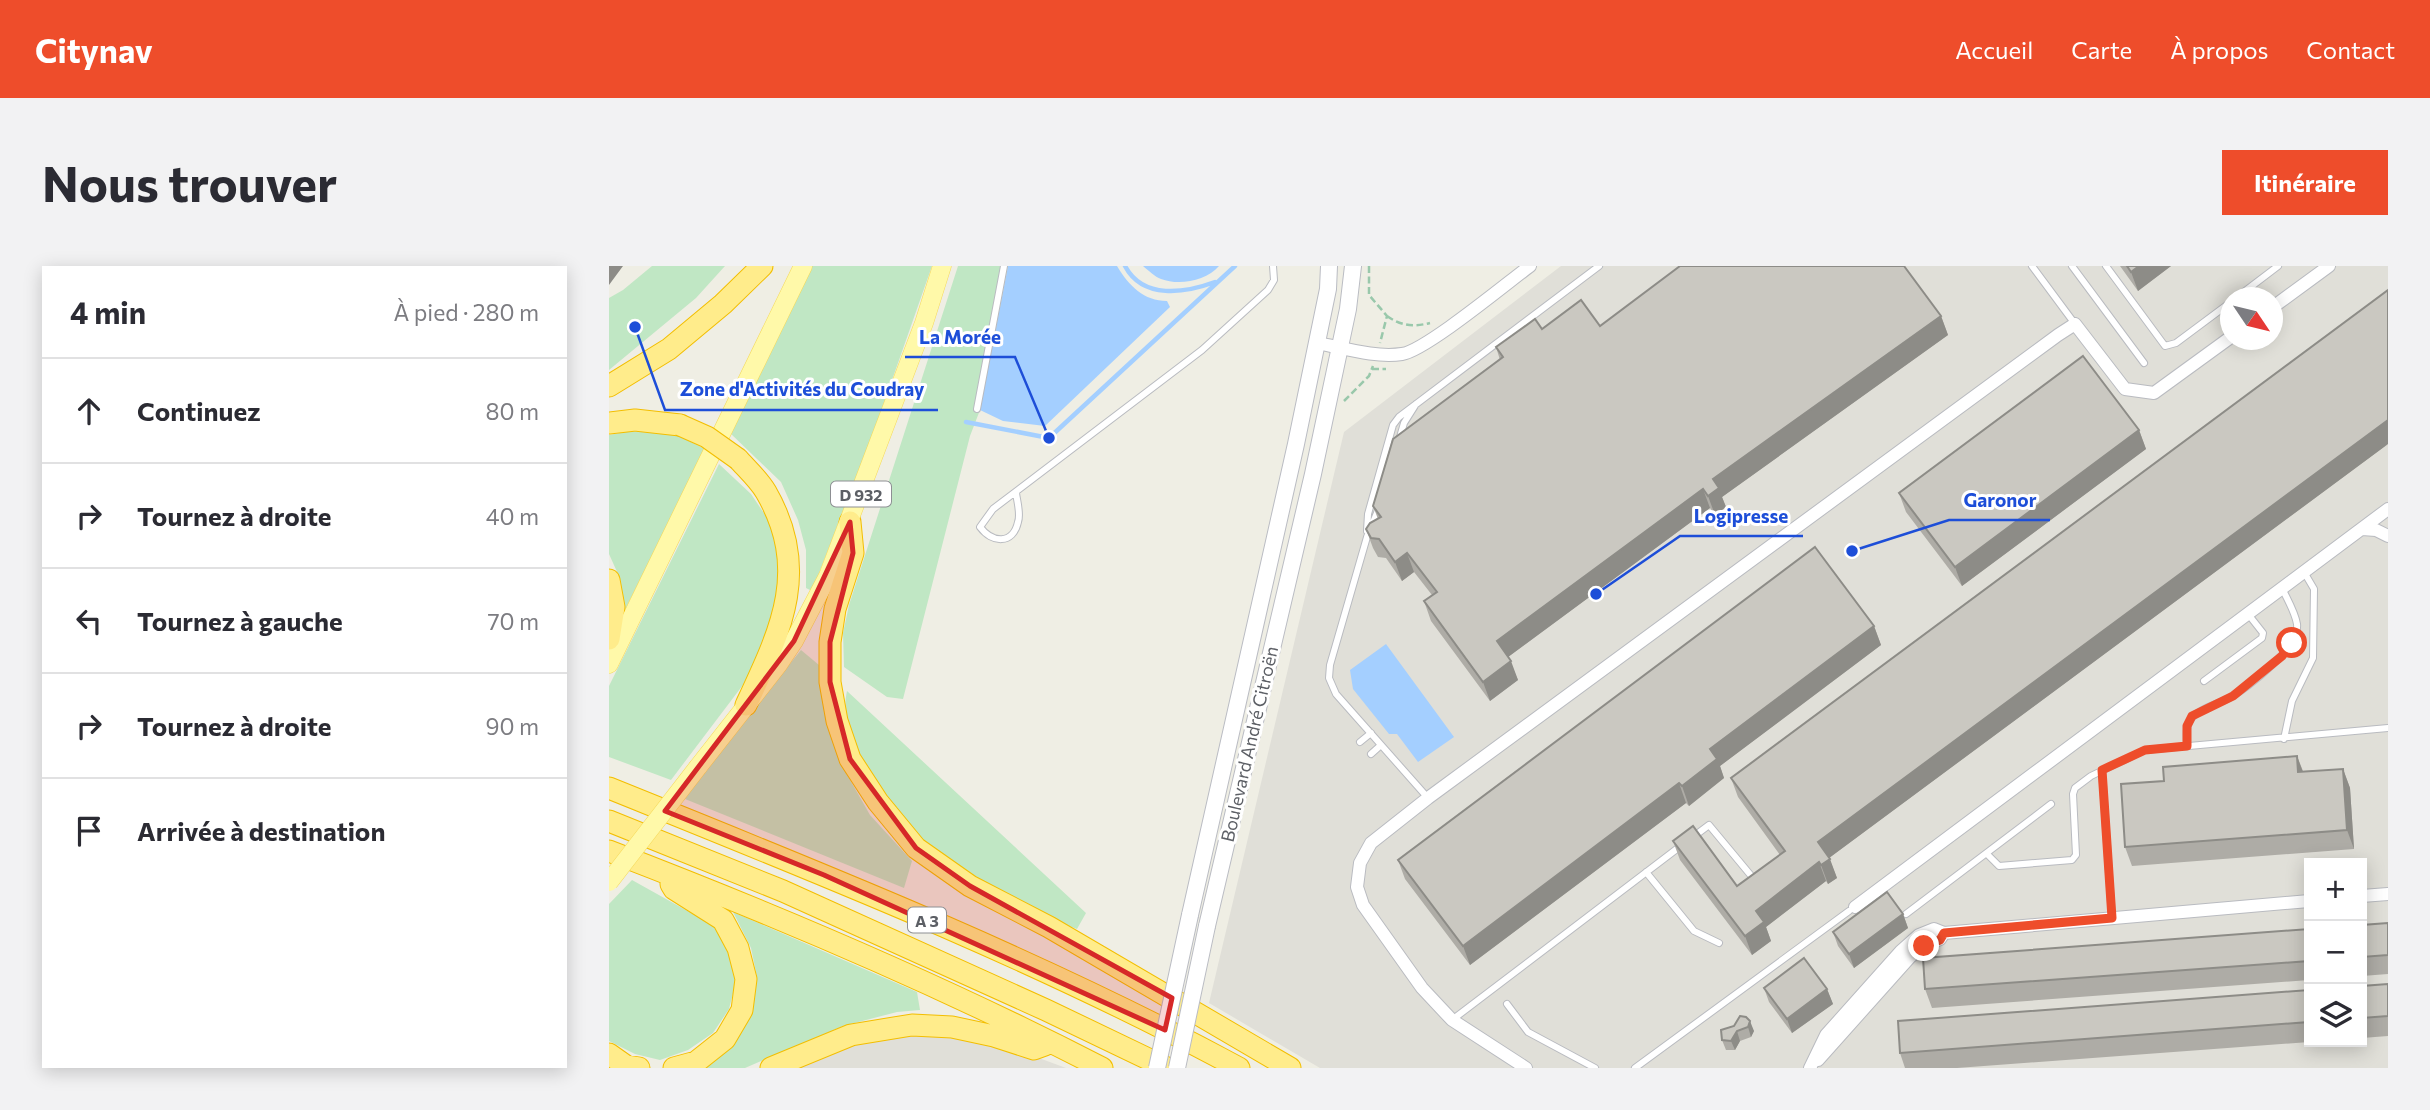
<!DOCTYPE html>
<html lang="fr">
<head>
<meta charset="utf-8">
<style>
  :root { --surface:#fff; --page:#f2f2f3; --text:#2b2b33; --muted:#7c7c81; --line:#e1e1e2; --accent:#ee4d2b }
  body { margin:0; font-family:Commissioner,sans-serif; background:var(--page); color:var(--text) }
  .controls { position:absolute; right:21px; bottom:21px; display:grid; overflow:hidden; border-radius:0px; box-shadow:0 4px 18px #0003 }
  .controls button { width:63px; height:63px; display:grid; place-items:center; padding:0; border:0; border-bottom:2px solid var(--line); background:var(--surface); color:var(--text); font:35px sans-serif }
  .compass { position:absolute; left:1611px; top:21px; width:63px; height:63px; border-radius:50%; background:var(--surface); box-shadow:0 4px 18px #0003; rotate:125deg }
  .stop { position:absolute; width:21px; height:21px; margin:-16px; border:5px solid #ee4d2b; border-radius:50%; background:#fff }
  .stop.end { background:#ee4d2b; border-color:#fff; box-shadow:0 2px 7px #0008 }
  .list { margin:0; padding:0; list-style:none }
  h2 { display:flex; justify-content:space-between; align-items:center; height:91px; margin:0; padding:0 28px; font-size:30px }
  h2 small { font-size:23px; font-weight:400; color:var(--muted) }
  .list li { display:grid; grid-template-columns:46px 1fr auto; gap:21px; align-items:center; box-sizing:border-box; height:105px; padding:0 28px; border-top:2px solid var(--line) }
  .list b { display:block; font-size:26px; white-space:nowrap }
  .list em { font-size:23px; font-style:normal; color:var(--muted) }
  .icon { flex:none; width:38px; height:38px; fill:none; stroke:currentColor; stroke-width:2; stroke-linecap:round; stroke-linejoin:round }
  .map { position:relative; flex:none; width:1779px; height:802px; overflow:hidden; border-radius:0px }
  header { display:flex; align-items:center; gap:42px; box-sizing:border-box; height:98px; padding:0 35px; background:var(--accent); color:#fff }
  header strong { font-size:33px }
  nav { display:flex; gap:38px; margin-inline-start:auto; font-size:24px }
  .intro { display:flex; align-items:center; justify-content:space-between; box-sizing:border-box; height:168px; padding:0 42px }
  h1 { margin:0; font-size:49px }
  .button { padding:18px 32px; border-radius:0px; background:var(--accent); color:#fff; font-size:24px; font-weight:700 }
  main { display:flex; gap:42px; padding:0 42px }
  aside { flex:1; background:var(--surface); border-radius:0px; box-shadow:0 4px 18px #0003 }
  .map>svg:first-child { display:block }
</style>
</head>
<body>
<header>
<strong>Citynav</strong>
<nav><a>Accueil</a><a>Carte</a><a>À propos</a><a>Contact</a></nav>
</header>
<div class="intro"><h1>Nous trouver</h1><a class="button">Itinéraire</a></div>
<main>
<aside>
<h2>4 min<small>À pied · 280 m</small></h2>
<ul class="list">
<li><svg class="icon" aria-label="ahead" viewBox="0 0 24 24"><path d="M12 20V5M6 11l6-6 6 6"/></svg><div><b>Continuez</b></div><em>80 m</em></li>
<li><svg class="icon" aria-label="right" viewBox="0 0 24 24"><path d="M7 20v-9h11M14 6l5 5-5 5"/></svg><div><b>Tournez à droite</b></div><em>40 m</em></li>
<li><svg class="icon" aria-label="left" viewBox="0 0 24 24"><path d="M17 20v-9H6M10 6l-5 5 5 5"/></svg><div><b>Tournez à gauche</b></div><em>70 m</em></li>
<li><svg class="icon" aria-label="right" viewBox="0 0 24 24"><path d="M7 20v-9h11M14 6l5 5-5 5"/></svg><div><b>Tournez à droite</b></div><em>90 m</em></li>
<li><svg class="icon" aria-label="arrive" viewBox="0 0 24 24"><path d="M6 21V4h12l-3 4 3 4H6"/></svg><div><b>Arrivée à destination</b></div></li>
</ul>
</aside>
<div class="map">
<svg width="1779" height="802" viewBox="0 0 1779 802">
  <rect width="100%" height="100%" fill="#efeee4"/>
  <path fill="#e0dfd8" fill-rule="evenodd" d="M952,0H1779V802H711L600,737L735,166ZM1622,32H1664V74H1622ZM1700,597H1753V776H1700Z
    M292,767L376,772L457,802H189L241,780Z"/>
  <path fill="#c0e7c4" d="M43,0H116L87,32L0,104V32L14,24Z
    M201,0H323L262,174L203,325L197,322V284L189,254L172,216L120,166Z
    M349,0H399L371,144L361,170L294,433L278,431L235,401L234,367L240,339Z
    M21,165L68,169L96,183L13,350L9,308L0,288V169Z
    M110,198L142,228L167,265L173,310L154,378L140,411L62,514L0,491V420Z
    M192,384L210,399L218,456L232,498L261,549L303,595L295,622L76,533L98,501Z
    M238,425L477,647L468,663C378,631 273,568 244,471C238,453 234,444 238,425Z
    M23,614L109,662L122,685L127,716L120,743L104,767L79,784L51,794L26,788L0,775V638Z
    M124,646L308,726L311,744L288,746L234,760L136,802H93L144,742L148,711L142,682Z"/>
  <path fill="#a4cfff" d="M399,0H508C520,20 535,35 558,35L561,41L436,160L394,155L371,144Z
    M534,0H610C597,15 570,20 552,13C546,11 539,4 534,0Z
    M777,378L845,471L809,496L788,468H780L744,423L741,404Z"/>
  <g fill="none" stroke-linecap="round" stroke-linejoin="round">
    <path stroke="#a4cfff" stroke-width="4.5" d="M516,0C534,34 576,27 606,16
      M357,156L440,172L626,0"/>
    <g stroke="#b9bbc0" stroke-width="8">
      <path id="lane" d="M1423,0L1466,58
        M1463,0L1535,97
        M1497,0L1556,80L1567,77L1622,36
        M1627,32L1669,0
        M368,143L395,0
        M791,171L795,157L807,138
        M407,227C408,235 412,248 409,256C404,279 383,277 371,261L384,243L593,84L659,24L665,14L664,0
        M770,242L758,271L721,399L720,412L727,428L819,532
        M758,265L759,248L784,159L790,151L990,0
        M1595,415L1653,372L1654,367L1639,348
        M1675,473L1683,435L1704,392L1705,323L1695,306
        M751,476L762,467
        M1578,479C1578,470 1576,461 1582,453C1589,443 1609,438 1620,432C1639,422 1691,381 1688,358C1686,346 1678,333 1673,322
        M762,488L772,479
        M1493,504L1503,652
        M1084,571L1100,559L1144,612
        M1378,588L1390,600L1463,594L1467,589L1464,528L1466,522L1482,510L1536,484L1779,462
        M1037,606L1085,665L1110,677
        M1297,648L1442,538
        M898,738L919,766L986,802
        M843,754L1073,579
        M1026,802L1240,645"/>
    </g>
    <g stroke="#b9bbc0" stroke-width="14">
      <path id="street" d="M1664,41L1720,0
        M708,77C735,82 766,92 793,88C816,85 898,17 921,0
        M1753,263L1767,264L1779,270
        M1753,630L1779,628
        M1246,641L1779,243
        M1209,794L1301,691L1315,680L1331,673L1335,667
        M917,802L843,754L813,722L754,639L748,621L751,597L762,577L819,532L1449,69L1466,58L1516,123L1545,127L1622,71
        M1201,802L1217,769L1292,685L1310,669L1325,663L1335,667L1700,635"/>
    </g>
    <g stroke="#babcc3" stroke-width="18">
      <path id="secondary" d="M581,649L687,178L719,23L720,0
        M598,660L704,208L739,43L744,0"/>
    </g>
    <g stroke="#f5d857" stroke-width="19">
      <path id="primary" d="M0,398L194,0
        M89,501L169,399L185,375L219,310L315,57L333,0"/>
    </g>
    <g stroke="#f3be00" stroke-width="23">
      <path id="highway" d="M0,120L60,83L114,38L153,0
        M0,157L26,154L71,159
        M129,193C138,203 150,214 157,226C202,304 172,364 137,439
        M241,256L244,287L226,343L221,376V416L228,455L241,493L269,536L307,582L361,620L440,661L681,802
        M0,314L5,341L0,373
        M0,522C213,608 428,693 630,802
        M0,555L174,625L437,744L558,802
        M0,585C167,649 334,720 493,802
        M62,618L65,623L114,654L129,682L137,713L133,744L116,773L87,796L65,802
        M0,788L17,800L30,802
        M162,802L242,769L303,759L343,761L385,770L425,783L436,779"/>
    </g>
    <path stroke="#99c8ab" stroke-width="2.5" stroke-dasharray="7 3.5" stroke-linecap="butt" d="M760,0V29L778,50L771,77
      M778,50C792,60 805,61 821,57
      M763,103H777
      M735,135L760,110L764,100"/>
    <use href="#lane" stroke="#fff" stroke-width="6"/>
    <use href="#street" stroke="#fff" stroke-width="12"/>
    <use href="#secondary" stroke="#fff" stroke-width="16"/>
    <use href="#primary" stroke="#fff9a9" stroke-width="18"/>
    <use href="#highway" stroke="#ffec8b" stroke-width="21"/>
    <g stroke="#babcc3" stroke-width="18" stroke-linecap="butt">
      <path id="secondary-bridge" d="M548,802L581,649
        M568,802L598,660"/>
    </g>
    <g stroke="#f5d857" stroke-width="19" stroke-linecap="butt">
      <path id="primary-bridge" d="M0,616L89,501"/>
    </g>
    <g stroke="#f3be00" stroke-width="23" stroke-linecap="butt">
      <path id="highway-bridge" d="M71,159L98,171L129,193"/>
    </g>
    <use href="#secondary-bridge" stroke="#fff" stroke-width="16"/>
    <use href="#primary-bridge" stroke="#fff9a9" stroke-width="18"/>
    <use href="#highway-bridge" stroke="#ffec8b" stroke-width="21"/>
  </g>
  <path fill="#aeaca6" d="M1511,0H1562L1529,25Z
    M1332,50L1339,69L1113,231L1117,241L1106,249L1101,242L899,391L909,414L881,435L822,355L815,335L823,329L805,306L793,315L777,292L769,291L764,282L757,263L769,253L764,240L891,94L887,81L933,63Z
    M1530,164L1537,183L1353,320L1297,246L1290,227Z
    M1779,178L1220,592L1228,612L1219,618L1217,615L1157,661L1162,675L1143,689L1071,594L1064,575L1128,620L1171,589L1129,531L1122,512Z
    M1265,360L1272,379L1111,500L1115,512L1080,540L1077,537L861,699L796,613L789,594Z
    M1688,490L1694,505L1734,503L1741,522L1745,583L1523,600L1516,581L1555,515Z
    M1294,648L1299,662L1245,702L1229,680L1224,666Z
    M1779,657V708L1753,710V659Z
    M1700,663V714L1323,742L1316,723Z
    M1779,718V770L1753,772V720Z
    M1155,722L1218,723L1224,738L1183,767L1160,736Z
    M1700,724V776L1348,802H1296L1291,787Z
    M1131,750L1145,765L1142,771L1131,775L1126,784H1117L1113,774L1125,760Z"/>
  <path fill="#8d8c87" d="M0,0H14L0,19Z
    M1530,0H1562L1529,25L1522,6Z
    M1332,50L1339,69L1113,231L1117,241L1106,249L1099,230L1104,213Z
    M1779,154V178L1216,595L1209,576Z
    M1530,164L1537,183L1353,320L1346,301Z
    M1094,223L1101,242L895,394L888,375Z
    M798,287L805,306L793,315L786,296Z
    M1265,360L1272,379L1111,500L1115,512L1080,540L1073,520L1101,483Z
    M902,395L909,414L881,435L874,416Z
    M1688,490L1695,509L1689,506Z
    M1734,503L1741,522L1745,583L1738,564Z
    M1070,517L1077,537L861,699L854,680Z
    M1221,593L1228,612L1219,618L1212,599Z
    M1210,596L1217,615L1157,661L1162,675L1143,689L1136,670L1147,645Z
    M1294,648L1299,662L1245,702L1240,688Z
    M1218,723L1224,738L1183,767L1178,753Z
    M1141,755L1145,765L1142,771L1139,761Z
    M1128,765L1131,775L1126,784L1122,775Z"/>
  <path fill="#cac8c1" stroke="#8d8c87" stroke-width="2" d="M1071,0H1295L1332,50L1104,213L1110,222L1099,230L1094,223L888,375L902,395L874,416L815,335L828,326L798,287L786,296L770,273L762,272L757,263L761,257L772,251L764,240L784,173L894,91L887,81L926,53L933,63L972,34L991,60Z
    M1518,0H1530L1522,6Z
    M1779,24V154L1209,576L1221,593L1212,599L1210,596L1147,645L1155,656L1136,670L1064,575L1084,560L1128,620L1176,585L1122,512Z
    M1474,90L1530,164L1346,301L1290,227Z
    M1206,281L1265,360L1101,483L1108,493L1073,520L1070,517L854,680L789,594Z
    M1688,490L1689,506L1734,503L1738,564L1516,581L1512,518L1555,515L1554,501Z
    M1278,626L1294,648L1240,688L1224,666Z
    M1779,657V689L1753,691V659Z
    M1700,663V695L1316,723L1314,692Z
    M1195,692L1218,723L1178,753L1155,722Z
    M1779,718V750L1753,752V720Z
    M1700,724V756L1291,787L1289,755Z
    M1131,750L1137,751L1141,755L1139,761L1128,765L1122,775L1113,774L1112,764L1125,760Z"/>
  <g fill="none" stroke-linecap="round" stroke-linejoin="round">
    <path stroke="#ee4d2b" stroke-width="9" d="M1315,680L1331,674L1335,667L1503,652L1493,504L1536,484L1578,480V460L1583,450L1624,430L1673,390L1683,377"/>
  </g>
  <path fill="#d62828" fill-opacity="0.2" stroke="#d62828" stroke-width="5" stroke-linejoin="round" d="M241,256L244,287L221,376V416L241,493L307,582L361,620L563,732L556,764L215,609L56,545L185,375Z"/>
  <g text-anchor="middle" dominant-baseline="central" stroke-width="6" stroke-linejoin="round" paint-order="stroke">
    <g fill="#fff" stroke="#8d8f93" stroke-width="2">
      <rect x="222" y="215.5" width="60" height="25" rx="5"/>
      <rect x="299" y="641.5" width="38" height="25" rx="5"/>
    </g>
    <g font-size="16" font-weight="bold" fill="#5c5f65">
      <text x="252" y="228">D 932</text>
      <text x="318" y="654">A 3</text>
    </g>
    <g font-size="18" fill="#5c5f65" stroke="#fff">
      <text transform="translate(640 478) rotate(-77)">Boulevard André Citroën</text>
    </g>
  </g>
  <path fill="none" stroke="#1d4ed8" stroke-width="2.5" d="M440 172L406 91H296M26 61L56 144H329M1243 285L1340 254H1441M987 328L1071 270H1194"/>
  <g fill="#1d4ed8" stroke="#fff" stroke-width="2.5">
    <circle cx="440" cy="172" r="7"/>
    <circle cx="26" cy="61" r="7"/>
    <circle cx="1243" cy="285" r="7"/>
    <circle cx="987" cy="328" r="7"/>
  </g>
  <g font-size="19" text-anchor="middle" font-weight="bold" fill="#1d4ed8" stroke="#fff" stroke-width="6" stroke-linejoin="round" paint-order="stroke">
    <text x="351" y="78">La Morée</text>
    <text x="193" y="130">Zone d'Activités du Coudray</text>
    <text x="1391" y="241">Garonor</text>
    <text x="1132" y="257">Logipresse</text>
  </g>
</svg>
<div class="controls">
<button>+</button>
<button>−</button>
<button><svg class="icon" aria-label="layers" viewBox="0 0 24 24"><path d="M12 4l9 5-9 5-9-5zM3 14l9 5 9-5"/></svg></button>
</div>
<svg class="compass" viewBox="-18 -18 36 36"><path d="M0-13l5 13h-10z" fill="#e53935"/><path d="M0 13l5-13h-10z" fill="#7c7c81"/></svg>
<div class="stop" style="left:1683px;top:377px"></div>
<div class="stop end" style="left:1315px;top:680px"></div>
</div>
</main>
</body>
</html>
